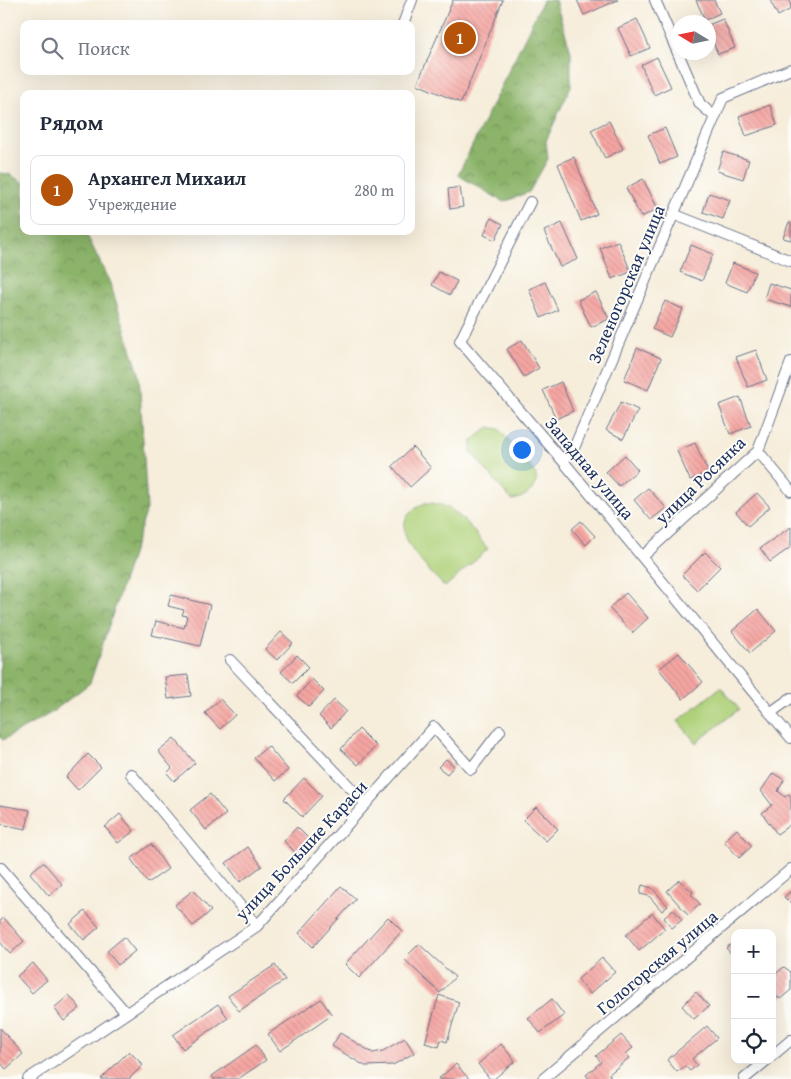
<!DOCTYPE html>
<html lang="ru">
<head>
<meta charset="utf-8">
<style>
  :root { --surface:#fff; --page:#f6f6f7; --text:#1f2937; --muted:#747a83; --line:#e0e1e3; --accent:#b45309 }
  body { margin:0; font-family:"Gentium Book Plus",serif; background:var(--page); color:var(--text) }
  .controls { position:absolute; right:15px; bottom:15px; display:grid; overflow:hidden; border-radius:10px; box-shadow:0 5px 20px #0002 }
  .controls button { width:45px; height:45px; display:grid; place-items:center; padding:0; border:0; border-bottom:1px solid var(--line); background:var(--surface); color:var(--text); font:25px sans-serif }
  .compass { position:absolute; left:671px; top:15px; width:45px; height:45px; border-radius:50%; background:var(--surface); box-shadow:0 5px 20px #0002; rotate:280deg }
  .you { position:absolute; left:521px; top:449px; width:18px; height:18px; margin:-12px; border:4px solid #fff; border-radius:50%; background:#1a73e8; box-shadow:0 0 0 8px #1a73e833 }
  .badge { display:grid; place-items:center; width:32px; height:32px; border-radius:50%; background:var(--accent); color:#fff; font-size:16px; font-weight:700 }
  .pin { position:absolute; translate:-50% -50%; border:2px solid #fff; box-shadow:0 1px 5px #0006 }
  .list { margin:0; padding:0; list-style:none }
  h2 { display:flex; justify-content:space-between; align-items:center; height:65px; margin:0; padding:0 20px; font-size:21px }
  h2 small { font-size:16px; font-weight:400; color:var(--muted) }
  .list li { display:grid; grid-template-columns:32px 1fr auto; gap:15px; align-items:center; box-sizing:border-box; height:70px; margin:0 10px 10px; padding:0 10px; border:1px solid var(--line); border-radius:10px }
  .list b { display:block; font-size:19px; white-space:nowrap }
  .list p { margin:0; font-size:16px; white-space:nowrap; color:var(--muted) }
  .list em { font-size:16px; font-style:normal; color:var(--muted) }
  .icon { flex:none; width:28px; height:28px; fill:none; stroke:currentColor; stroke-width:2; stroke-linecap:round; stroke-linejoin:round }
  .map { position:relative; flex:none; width:791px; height:1079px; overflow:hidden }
  .search { position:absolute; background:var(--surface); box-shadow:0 5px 20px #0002; left:20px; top:20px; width:395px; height:55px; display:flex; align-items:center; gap:12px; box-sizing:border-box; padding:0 18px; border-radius:10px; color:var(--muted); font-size:19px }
  .panel { position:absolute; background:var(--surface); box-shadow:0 5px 20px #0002; left:20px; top:90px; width:395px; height:145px; border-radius:10px }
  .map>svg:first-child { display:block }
</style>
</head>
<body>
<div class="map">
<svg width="791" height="1079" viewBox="0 0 791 1079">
  <defs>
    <pattern id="forest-crowns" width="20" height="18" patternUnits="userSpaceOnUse" patternTransform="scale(1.25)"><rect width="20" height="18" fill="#8bb369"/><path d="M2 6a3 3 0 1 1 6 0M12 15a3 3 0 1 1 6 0" fill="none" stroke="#71925a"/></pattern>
    <pattern id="building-back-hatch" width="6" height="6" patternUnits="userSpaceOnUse" patternTransform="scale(1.25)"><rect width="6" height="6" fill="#f6a6a2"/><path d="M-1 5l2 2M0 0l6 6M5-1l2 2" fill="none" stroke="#d28f8e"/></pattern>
  </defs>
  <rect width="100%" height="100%" fill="#fdfcf7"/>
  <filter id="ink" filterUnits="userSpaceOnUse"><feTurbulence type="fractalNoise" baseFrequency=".02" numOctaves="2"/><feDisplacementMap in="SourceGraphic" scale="10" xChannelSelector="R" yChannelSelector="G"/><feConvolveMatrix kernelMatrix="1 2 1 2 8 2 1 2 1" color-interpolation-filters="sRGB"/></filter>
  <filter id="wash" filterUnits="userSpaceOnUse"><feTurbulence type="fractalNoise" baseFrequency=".0096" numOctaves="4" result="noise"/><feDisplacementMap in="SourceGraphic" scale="20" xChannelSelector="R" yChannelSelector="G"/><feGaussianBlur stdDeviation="1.12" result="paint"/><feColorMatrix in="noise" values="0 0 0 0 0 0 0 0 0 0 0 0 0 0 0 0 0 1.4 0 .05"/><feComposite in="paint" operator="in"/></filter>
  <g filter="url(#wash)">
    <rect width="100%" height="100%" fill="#f6edda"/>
    <path fill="#afd179" stroke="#65806c" d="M489,427L499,429L535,473C541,486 525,499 512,500L508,496L471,452L472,441Z
      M425,503C455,501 470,528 488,549L445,587C425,566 377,524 425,503Z
      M721,687L739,709L696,743L678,721Z"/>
    <path fill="url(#forest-crowns)" stroke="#537164" d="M543,0H555L571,52V86L546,141L548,159L529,192L504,202L458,175Z
      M0,173L9,174L24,183V231H85L110,283L139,373L147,509L90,683L51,713L3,740L0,737Z"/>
    <g id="blocks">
      <path fill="url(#building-back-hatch)" d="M453,0H503L461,103L417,84Z
        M577,0H618L584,15Z
        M696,0H714L720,13L705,20Z
        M770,0H790L791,9L778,16Z
        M637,19L650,48L631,56L618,28Z
        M723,19L735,48L718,54L708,31V25Z
        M657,57L671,87L654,95L641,65Z
        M770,105L777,125L746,136L739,116Z
        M609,121L623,149L605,158L591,130Z
        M665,128L677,157L660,164L648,135Z
        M723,152L749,160L743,179L717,171Z
        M574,157L597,214L581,221L558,164Z
        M643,179L658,209L641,217L626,188Z
        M460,187L463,207L450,209L448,189Z
        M709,193L730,200L723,219L703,212Z
        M491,218L503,224L495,240L484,235Z
        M789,222L791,223V240L783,238Z
        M562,223L578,259L560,267L544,231Z
        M618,241L631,272L612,279L600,248Z
        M691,245L713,254L702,281L680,272Z
        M733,263L755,272L747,292L725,283Z
        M439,272L457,281L450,295L432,285Z
        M545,282L558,310L541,318L529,289Z
        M769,283L791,290V307L764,299Z
        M596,292L609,319L591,327L578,300Z
        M665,301L683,309L670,337L652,329Z
        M522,340L539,368L524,377L507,349Z
        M637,348L661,358L648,390L624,380Z
        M756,350L767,380L748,387L736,357Z
        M561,382L573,411L556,419L543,390Z
        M740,397L751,426L730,434L719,405Z
        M621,402L638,410L623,439L606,430Z
        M695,443L708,472L690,480L677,451Z
        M413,447L431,468L410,487L392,466Z
        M625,455L638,470L619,486L606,472Z
        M648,488L666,508L651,520L634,500Z
        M757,493L770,507L748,526L736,512Z
        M581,521L595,536L586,545L572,529Z
        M791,527V547L770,562L760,548Z
        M705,552L720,567L697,590L682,575Z
        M626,593L648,618L632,633L609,608Z
        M171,595L210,605L200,646L152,635L156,621L184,628L187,616L182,615L184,610L168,606Z
        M758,609L776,631L750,653L732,631Z
        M281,632L293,643L277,660L265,649Z
        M679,653L703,682L683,699L659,669Z
        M297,655L309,667L293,683L281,672Z
        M188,675L191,696L168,699L165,677Z
        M312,679L324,691L309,707L297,696Z
        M220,699L235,715L220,729L205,713Z
        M334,700L346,711L331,728L319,716Z
        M359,729L376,746L358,765L341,749Z
        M174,738L195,763L174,781L167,773L172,768L158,751Z
        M268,746L288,770L275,781L254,758Z
        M88,754L101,767L78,790L66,777Z
        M446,759L454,766L447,774L438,767Z
        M773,773L784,780L778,791L785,797L789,794L791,798V824L777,834L762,813L772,805L761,791Z
        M304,778L322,796L302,817L284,799Z
        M210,794L226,814L206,830L190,810Z
        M0,805L30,810L26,829L0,824Z
        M536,807L558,829L546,841L523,820Z
        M120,814L134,831L118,843L105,827Z
        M297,827L310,840L297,854L284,841Z
        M737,829L752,846L739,858L724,841Z
        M151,844L168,869L148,883L131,859Z
        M248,847L262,866L240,882L226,863Z
        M43,862L62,884L49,896L30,873Z
        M679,880L693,892L691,894L700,904L688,915L667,891Z
        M642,885L652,888L668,906L662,911L649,896L640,894Z
        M341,886L356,899L313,947L299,933Z
        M193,890L211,911L193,926L175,905Z
        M791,891V904L784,897Z
        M673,909L682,920L672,928L664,918Z
        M85,911L99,927L84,940L70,924Z
        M652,913L665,929L639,951L626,935Z
        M388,917L402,931L359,978L345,964Z
        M4,918L24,941L10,954L0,942V921Z
        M124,937L135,951L118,965L107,951Z
        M735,941V958L726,948Z
        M419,944L455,977L440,993L404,959Z
        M602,958L615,972L590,994L578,979Z
        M33,963L47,980L32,993L17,976Z
        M275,965L285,980L239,1011L228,996Z
        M784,967L791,972V990L780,999L778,997L772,1002V977Z
        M696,992L709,1006L694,1019L682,1006Z
        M69,995L80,1008L64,1021L54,1008Z
        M439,995L459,1002L447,1042L441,1040L439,1047L425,1043Z
        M321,999L332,1015L280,1051L268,1034Z
        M552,999L564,1015L540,1033L528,1018Z
        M218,1004L228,1018L183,1049L173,1035Z
        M707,1026L717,1038L692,1059L697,1065L690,1071L685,1066L677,1072L667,1060Z
        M0,1028L23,1054L6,1069L0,1062Z
        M340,1033L373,1053L383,1051L405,1038L414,1053L393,1065L365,1066L332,1046Z
        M621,1035L633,1048L625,1054L629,1058L609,1074L611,1079H589L586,1075L601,1062L596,1056Z
        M501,1044L515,1061L494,1079H490L478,1064Z
        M256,1045L266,1060L238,1079H214L212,1076Z
        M129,1051L143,1065L129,1079H101Z
        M456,1064L469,1079H438Z"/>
    </g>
  </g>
  <g filter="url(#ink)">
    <use href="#blocks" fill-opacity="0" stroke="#687289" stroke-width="1"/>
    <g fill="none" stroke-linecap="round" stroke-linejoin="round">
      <g stroke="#687289" stroke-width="12">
        <path id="minor" d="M655,0L700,104L715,117
          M403,24L412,0
          M530,202L460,341L563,461L791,738
          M673,214L791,261
          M758,451L791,491
          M563,461L574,448L723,98L791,69
          M642,557L758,451L791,362
          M230,660L366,804
          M770,713L791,698
          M131,774L257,926
          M1,868L126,1013
          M772,1056L791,1040
          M28,1079L257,926L434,727L471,769L500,731
          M543,1079L791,869
          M744,1079L767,1060"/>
      </g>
      <use href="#minor" stroke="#fff" stroke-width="10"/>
    </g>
  </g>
  <g text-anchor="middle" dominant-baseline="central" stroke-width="4" stroke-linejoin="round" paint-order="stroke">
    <g font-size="18" fill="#1b2f5e" stroke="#fdfcf7">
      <text transform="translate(626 284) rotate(-67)">Зеленогорская улица</text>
      <text transform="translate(590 468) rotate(50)">Западная улица</text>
      <text transform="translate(700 480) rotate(-44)">улица Росянка</text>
      <text transform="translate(301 850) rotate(-47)">улица Большие Караси</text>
      <text transform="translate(657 962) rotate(-40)">Гологорская улица</text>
    </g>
  </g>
</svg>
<div class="controls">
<button>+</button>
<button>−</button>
<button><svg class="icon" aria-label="locate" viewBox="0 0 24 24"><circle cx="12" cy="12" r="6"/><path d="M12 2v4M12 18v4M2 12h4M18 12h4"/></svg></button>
</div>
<svg class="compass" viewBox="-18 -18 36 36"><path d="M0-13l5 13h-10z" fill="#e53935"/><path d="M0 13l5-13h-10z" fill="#747a83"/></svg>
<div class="you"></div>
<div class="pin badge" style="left:460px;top:38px">1</div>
<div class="search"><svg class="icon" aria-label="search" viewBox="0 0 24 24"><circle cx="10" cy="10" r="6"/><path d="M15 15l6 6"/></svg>Поиск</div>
<section class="panel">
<h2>Рядом<small></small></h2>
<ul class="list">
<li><span class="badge">1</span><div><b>Архангел Михаил</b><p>Учреждение</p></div><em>280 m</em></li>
</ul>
</section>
</div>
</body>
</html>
